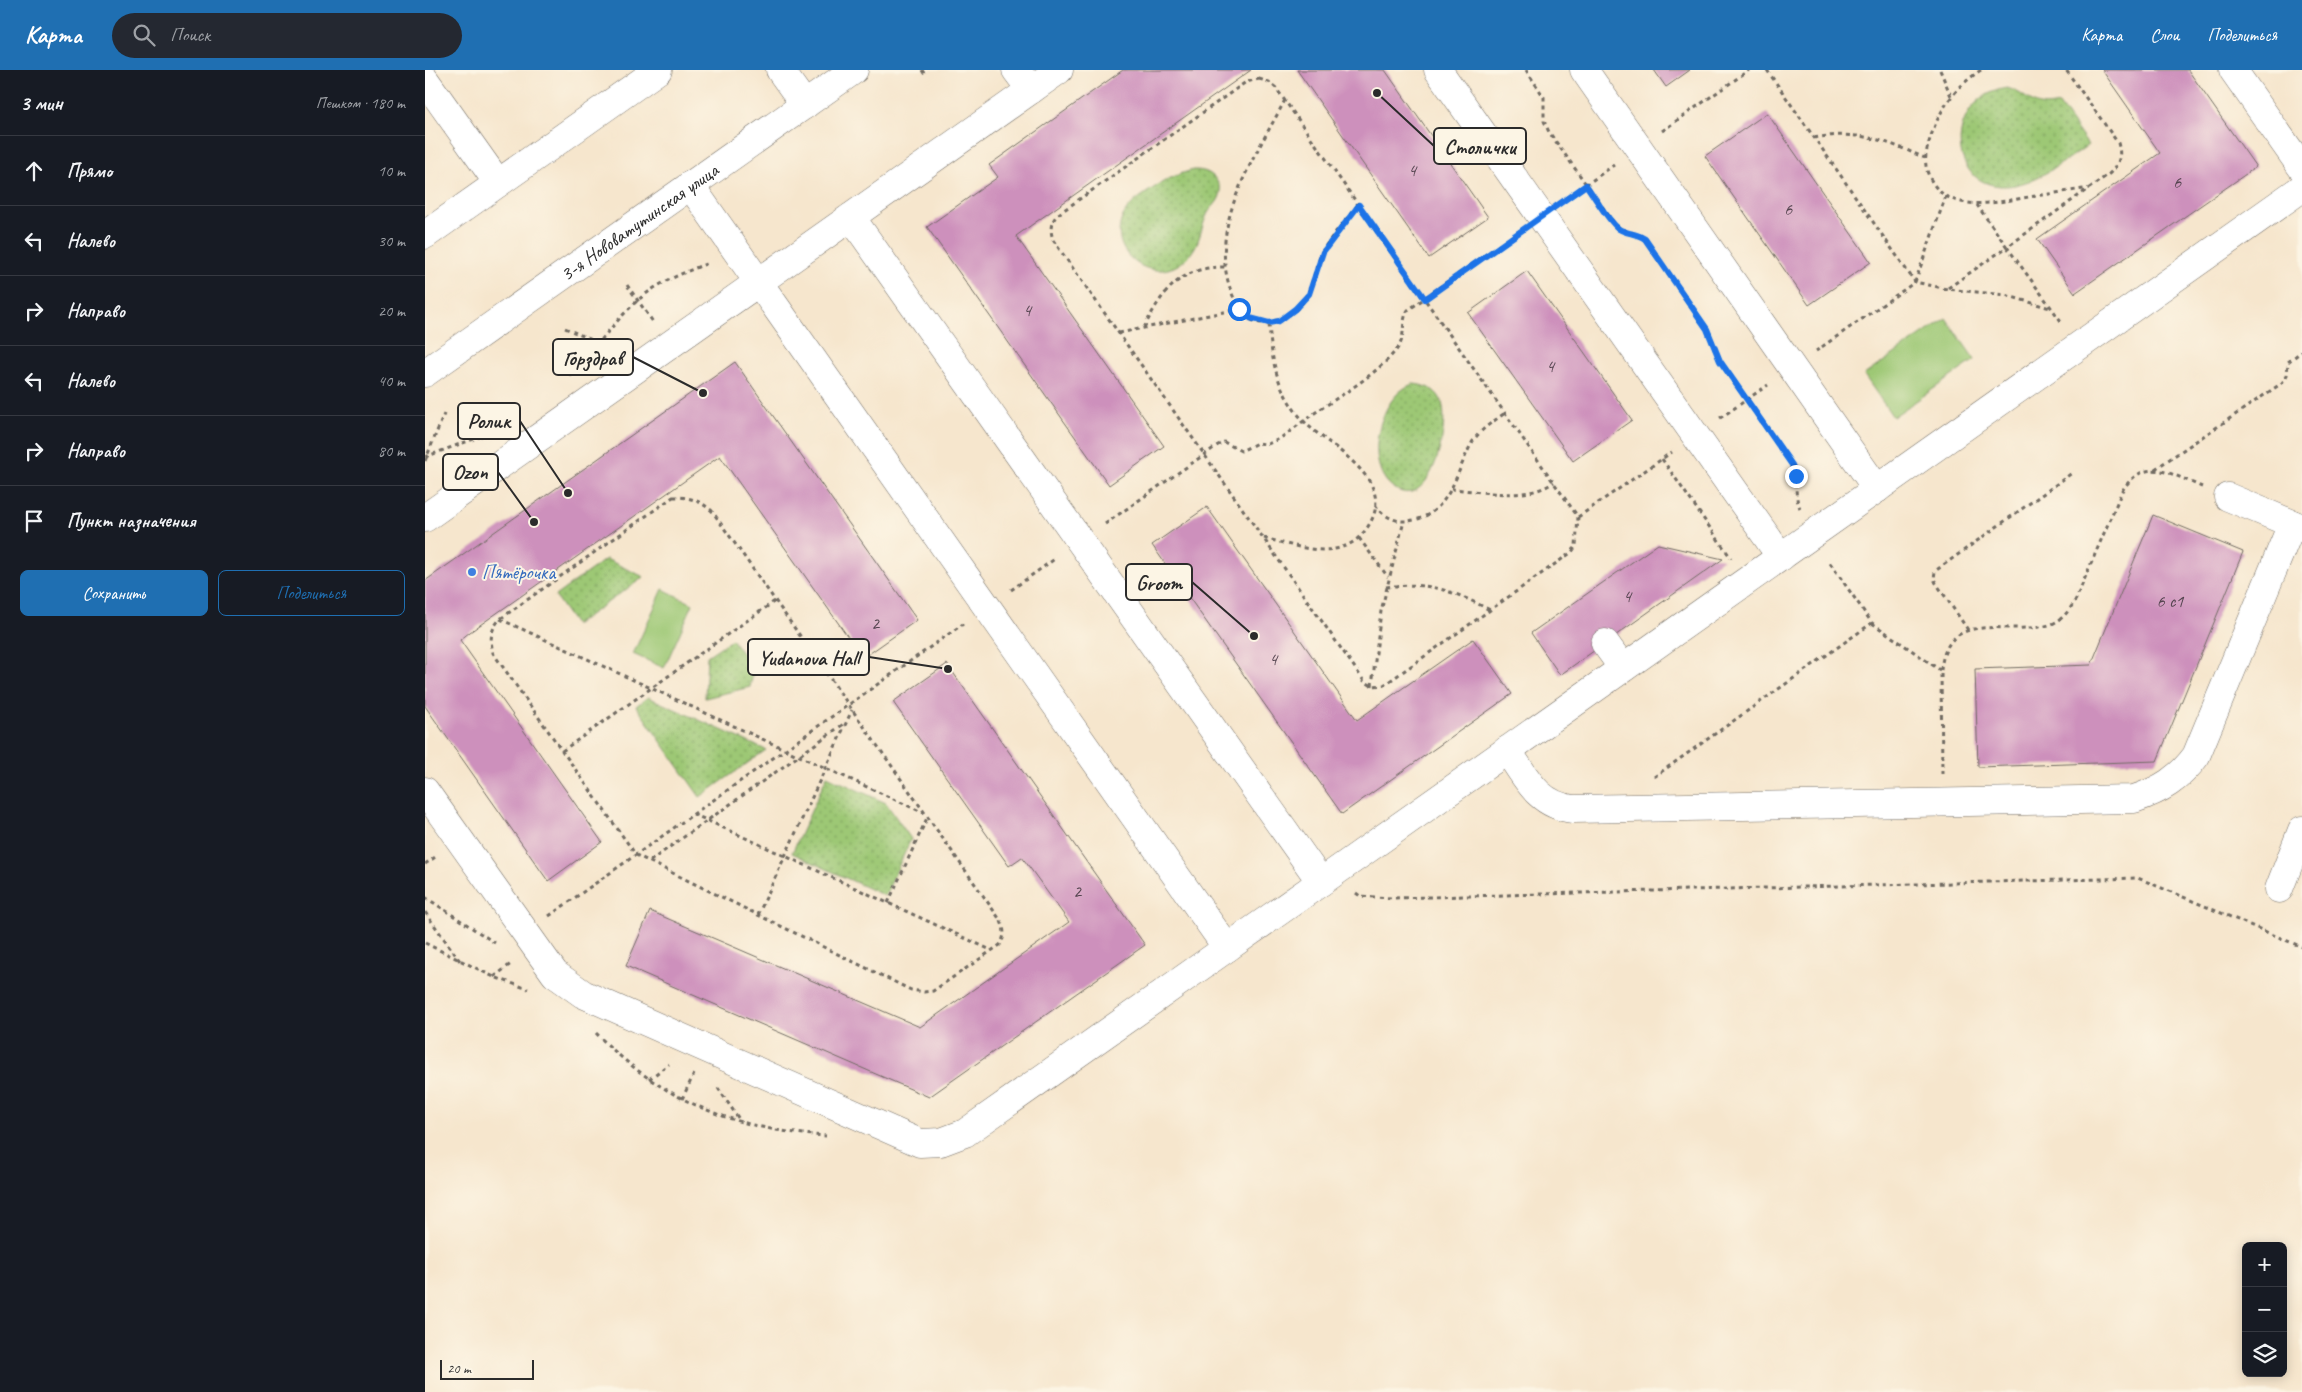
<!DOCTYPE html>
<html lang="ru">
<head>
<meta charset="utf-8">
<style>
  :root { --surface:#171b24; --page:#242831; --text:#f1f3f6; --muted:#9ea1a6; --line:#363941; --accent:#1f6fb2 }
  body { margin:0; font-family:Caveat,sans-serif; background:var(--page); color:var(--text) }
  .controls { position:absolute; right:15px; bottom:15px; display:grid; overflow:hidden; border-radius:8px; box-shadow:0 2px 12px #0003 }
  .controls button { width:45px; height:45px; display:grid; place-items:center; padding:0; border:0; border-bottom:1px solid var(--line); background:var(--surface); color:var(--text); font:25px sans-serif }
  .scale { position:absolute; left:15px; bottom:12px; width:94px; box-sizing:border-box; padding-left:5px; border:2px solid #2b2b2b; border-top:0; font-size:14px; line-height:18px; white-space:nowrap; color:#2b2b2b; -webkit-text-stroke:4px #fcf5e5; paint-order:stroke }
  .stop { position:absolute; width:15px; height:15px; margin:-11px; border:4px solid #1a73e8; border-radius:50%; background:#fff }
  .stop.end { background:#1a73e8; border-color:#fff; box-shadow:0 1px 5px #0008 }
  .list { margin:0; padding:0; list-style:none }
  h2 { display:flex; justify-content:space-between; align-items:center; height:65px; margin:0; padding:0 20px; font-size:21px }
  h2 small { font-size:16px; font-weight:400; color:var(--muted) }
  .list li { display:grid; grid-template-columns:32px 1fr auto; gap:15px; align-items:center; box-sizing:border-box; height:70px; padding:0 20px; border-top:1px solid var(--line) }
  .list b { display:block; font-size:19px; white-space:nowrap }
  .list em { font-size:16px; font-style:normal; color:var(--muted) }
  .actions { display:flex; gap:10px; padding:15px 20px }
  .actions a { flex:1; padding:11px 0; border:1px solid var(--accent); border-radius:8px; text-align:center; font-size:18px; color:var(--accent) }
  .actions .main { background:var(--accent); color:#fff }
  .icon { flex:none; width:28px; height:28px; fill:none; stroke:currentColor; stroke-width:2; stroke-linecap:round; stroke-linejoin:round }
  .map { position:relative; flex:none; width:1877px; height:1322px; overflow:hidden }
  header { display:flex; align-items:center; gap:30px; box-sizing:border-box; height:70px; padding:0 25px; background:var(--accent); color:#fff }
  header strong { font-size:24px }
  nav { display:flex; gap:28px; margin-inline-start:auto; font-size:18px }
  .search { width:350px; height:45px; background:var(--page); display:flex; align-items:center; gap:12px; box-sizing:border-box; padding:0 18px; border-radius:28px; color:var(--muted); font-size:19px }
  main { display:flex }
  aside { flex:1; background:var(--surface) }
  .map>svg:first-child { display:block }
</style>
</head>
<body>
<header>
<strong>Карта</strong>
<div class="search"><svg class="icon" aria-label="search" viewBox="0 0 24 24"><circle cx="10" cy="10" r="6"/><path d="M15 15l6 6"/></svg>Поиск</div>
<nav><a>Карта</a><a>Слои</a><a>Поделиться</a></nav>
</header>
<main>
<aside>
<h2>3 мин<small>Пешком · 180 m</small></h2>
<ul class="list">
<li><svg class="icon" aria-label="ahead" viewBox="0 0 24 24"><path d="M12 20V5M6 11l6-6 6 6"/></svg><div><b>Прямо</b></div><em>10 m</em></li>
<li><svg class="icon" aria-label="left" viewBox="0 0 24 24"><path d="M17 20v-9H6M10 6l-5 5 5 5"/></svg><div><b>Налево</b></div><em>30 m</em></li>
<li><svg class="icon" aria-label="right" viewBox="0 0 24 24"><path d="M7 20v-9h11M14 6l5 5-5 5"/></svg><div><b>Направо</b></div><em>20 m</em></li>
<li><svg class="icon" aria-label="left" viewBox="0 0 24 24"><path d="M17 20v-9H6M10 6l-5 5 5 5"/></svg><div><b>Налево</b></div><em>40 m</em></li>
<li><svg class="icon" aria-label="right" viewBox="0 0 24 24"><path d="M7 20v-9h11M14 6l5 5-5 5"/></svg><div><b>Направо</b></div><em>80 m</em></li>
<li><svg class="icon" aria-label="arrive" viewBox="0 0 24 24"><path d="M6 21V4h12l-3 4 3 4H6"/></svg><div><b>Пункт назначения</b></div></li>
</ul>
<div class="actions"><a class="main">Сохранить</a><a>Поделиться</a></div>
</aside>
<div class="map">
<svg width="1877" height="1322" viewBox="0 0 1877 1322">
  <defs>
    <pattern id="park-dots" width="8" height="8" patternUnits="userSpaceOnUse" patternTransform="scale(1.25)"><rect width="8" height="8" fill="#9dc875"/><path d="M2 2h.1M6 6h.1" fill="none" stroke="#80a360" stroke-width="1.8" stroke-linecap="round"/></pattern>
  </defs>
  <rect width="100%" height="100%" fill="#fcf5e5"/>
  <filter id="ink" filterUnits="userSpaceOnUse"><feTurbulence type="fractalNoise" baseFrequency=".02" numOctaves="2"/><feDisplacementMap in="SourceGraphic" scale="10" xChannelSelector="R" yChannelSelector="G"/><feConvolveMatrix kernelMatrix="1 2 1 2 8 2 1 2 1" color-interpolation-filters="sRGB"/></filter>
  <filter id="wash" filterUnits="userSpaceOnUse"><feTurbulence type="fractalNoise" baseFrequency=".0096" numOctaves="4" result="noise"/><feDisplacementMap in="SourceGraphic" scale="20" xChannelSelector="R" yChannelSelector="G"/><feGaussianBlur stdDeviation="1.12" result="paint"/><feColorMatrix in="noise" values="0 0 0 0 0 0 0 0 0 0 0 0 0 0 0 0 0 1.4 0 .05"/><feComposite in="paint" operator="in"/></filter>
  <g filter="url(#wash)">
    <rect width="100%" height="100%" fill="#f6e6cd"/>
    <path fill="#9dc875" stroke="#647a50" d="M1521,248L1550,290L1468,347L1439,305Z
      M238,519L268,534L239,598L208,584Z"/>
    <path fill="url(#park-dots)" stroke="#647a50" d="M1582,18C1607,25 1604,41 1634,34L1663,75C1642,90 1609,115 1582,116C1519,119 1520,27 1582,18Z
      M769,100C784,100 792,106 796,121C794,135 785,136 781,147C776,159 775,171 767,182C734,226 674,181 701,141C707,132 718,125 727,119C740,110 754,103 769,100Z
      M988,314C1000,315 1011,319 1016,330C1027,354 1005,450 965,415C939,391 954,325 988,314Z
      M181,489L219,507L150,555L130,526Z
      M307,569L329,600L325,617L280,628L282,586Z
      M223,627L341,680L275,727L211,636Z
      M402,706L461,733L486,769L460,826L367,783Z"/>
    <g id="blocks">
      <path fill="#cd90bc" d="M698,0H826L591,166L739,376L684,415L502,157L573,107L564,95Z
        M872,0H960L1063,147L1004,188Z
        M1229,0H1265L1241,17Z
        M1677,0H1763L1831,97L1650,223L1612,169L1735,83Z
        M1342,43L1446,192L1384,235L1280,86Z
        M1102,201L1207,350L1148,391L1043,243Z
        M310,292L492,550L438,588L295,386L45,562L35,570L177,772L123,811L0,636V511Z
        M782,437L932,650L1048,569L1087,624L917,744L727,475Z
        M1728,445L1818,482L1732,691L1553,697L1550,599L1666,595Z
        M1233,474L1298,489L1135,605L1106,563Z
        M522,594L720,875L504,1027L201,896L225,841L495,957L644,852L597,787L584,796L468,632Z"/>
    </g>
  </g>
  <g filter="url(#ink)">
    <use href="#blocks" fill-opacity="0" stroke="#726c64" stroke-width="1"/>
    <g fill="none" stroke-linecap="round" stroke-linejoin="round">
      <g stroke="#726c64" stroke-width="29">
        <g id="minor">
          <path d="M355,0L380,35"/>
          <path d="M591,0L606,20"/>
          <path d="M1013,0L1356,487"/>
          <path d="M1159,0L1452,419"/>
          <path d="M1808,0L1877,98"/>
          <path d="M0,10L73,113"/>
          <path d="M426,147L896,812L1877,118"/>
          <path d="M0,165L233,0"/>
          <path id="s1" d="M0,303L429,0"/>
          <path d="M1803,427L1877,458"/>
          <path d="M0,448L634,0"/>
          <path d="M1180,573L1198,598"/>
          <path d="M1082,680C1101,707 1112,735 1148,739L1709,729C1736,720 1754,709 1771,686L1867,454"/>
          <path d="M0,721L130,904L158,924L495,1073L516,1072L540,1063L802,878L265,115"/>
          <path d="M1854,819L1877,760"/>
          <path d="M802,878L896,812"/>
        </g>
      </g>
      <path stroke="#726c64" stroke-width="3" stroke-dasharray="4 4" stroke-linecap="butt" d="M497,0L500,5
        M1101,0L1119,27V51L1124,62L1190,155C1199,163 1211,162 1220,169L1282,259L1295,291L1367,395C1374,409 1368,424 1375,438
        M1342,0L1490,212L1391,281
        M1515,0L1526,26
        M1556,0C1530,17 1514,40 1505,69C1500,84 1498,96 1506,110C1525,145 1572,132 1604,127C1624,124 1645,121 1665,118
        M834,9L844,12L851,18L1153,447L1151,476L1147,482L959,615L947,616L939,611L628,170C625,159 625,154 632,145L821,12Z
        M860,30C831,86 783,152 805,218C809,229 814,242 825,249C840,258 857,250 870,240C888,225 888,204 897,183C905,166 922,150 933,135
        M1237,61L1324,0
        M1389,68C1434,60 1459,70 1500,88
        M1521,126L1490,212L1522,219L1580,225L1625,238
        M1141,129L1189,95
        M202,215L228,252
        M1523,218L1582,177L1552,135
        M1636,251L1582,177L1684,104C1694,94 1697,87 1693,73L1641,0
        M140,258L187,279
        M719,258C737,221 756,196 801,197
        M694,263L814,239
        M145,306C170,280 190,249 218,226C237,211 260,202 283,193
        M1295,348L1343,315
        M0,387L65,363
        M1237,389L1306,488
        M0,391L19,344
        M1730,399L1857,313L1862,305L1863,292L1877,281
        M1026,419C1059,421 1101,432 1129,412
        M248,427C265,427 274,430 287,441L576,851C580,861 580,866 575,875L508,921L499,922L486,920L211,785L68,583C65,569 65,560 75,549Z
        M950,435C959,446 968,452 983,451C1026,446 1030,402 1048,371C1056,359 1069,351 1080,343
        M1153,447L1247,382
        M680,454L793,375L799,372L816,381L832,373L842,374C857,370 871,356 884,347C912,327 951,306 972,279C982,266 975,253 983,240L1093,163
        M839,468C871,476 914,493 939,462C976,416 917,384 887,359C879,352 871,343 865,333C849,308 846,282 844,253
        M934,468L963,507
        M961,517C1004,511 1028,521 1065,540
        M586,520L631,488
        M75,549L499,743
        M1447,553L1515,600
        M1543,560L1511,513L1509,509L1510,501L1647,403
        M947,616L956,541L979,451
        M137,681L350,531
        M1517,704L1516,600C1522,536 1584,567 1624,555C1637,551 1644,541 1651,529L1697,421C1720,385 1746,404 1777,417
        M1229,707L1447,553L1403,490
        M268,744L566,880
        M225,791L420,653
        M0,794L12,786
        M931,823L935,826L968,828L1713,808L1877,877
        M0,827L70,873
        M463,833L502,748
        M0,842L35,891
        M333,845L427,640
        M124,846L538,554
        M0,873L69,907L103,919
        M69,907L87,893
        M171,963C235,1030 310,1060 401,1066
        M224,1009L244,994
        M293,1018L316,1052
        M257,1029L269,1004"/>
      <use href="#minor" stroke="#fff" stroke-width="28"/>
    </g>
  </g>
  <g fill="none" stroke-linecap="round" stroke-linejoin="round" filter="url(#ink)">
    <path stroke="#1a73e8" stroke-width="6" d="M814,239L825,248L844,253L854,251L870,239L884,224L898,182L934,135L1000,229L1161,115C1170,127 1183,151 1194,159C1202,164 1212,163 1220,169L1282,259L1295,291L1367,395L1371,406"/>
  </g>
  <circle fill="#3f7fe0" stroke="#fcf5e5" stroke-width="2" cx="47" cy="502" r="5"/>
  <g text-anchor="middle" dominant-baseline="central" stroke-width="4" stroke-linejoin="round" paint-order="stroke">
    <g font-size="18" fill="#54444f">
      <text x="987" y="100">4</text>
      <text x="1752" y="112">6</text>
      <text x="1363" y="139">6</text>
      <text x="602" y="240">4</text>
      <text x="1125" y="296">4</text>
      <text x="1202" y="526">4</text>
      <text x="1745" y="531">6 c1</text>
      <text x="450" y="553">2</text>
      <text x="848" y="589">4</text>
      <text x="652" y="821">2</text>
    </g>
    <g font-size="20" fill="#2b2b2b" stroke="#fcf5e5">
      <text stroke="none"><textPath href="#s1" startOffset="262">3-я Нововатутинская улица</textPath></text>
    </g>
    <g font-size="20" fill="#366cbe" stroke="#fcf5e5" text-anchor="start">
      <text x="57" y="502">Пятёрочка</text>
    </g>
  </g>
  <path fill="none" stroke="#2b2b2b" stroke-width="2" d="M952 23L1009 76M278 323L208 287M143 423L95 351M109 452L73 402M829 566L767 512M523 599L444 587"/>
  <g fill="#2b2b2b" stroke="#fcf5e5" stroke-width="2">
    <circle cx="952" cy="23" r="5"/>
    <circle cx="278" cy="323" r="5"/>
    <circle cx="143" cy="423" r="5"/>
    <circle cx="109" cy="452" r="5"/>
    <circle cx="829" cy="566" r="5"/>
    <circle cx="523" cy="599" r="5"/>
  </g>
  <g fill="#fcf5e5" stroke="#2b2b2b" stroke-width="2">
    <rect x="1009" y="58" width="92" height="36" rx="5"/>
    <rect x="128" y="269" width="80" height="36" rx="5"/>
    <rect x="33" y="333" width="62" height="36" rx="5"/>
    <rect x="18" y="384" width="55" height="36" rx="5"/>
    <rect x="701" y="494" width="66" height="36" rx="5"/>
    <rect x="323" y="569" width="121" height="36" rx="5"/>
  </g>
  <g font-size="21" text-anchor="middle" font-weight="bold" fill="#2b2b2b">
    <text x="1055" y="84">Столички</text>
    <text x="168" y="295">Горздрав</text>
    <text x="64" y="358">Ролик</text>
    <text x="45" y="409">Ozon</text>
    <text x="734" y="520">Groom</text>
    <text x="384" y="595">Yudanova Hall</text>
  </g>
</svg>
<div class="controls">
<button>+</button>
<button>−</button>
<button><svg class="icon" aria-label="layers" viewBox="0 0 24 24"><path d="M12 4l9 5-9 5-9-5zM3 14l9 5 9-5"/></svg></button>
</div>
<div class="scale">20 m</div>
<div class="stop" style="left:814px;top:239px"></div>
<div class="stop end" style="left:1371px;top:406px"></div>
</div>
</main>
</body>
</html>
